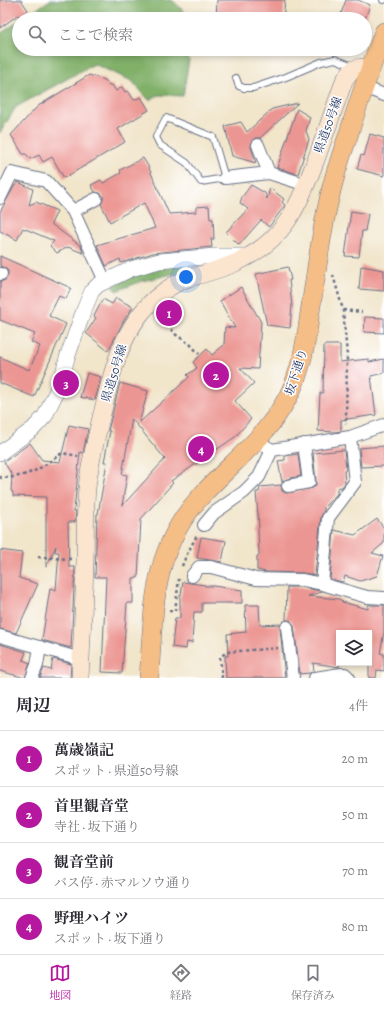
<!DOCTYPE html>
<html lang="ja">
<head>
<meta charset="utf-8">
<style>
  :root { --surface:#fff; --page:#f7f7f7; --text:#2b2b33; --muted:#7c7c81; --line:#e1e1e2; --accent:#b5179e }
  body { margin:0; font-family:Alegreya,"Noto Serif JP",serif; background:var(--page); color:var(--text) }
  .controls { position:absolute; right:12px; bottom:12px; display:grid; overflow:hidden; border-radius:0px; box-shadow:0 2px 6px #0003 }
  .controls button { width:36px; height:36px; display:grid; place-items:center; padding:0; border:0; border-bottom:1px solid var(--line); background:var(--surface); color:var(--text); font:20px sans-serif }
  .you { position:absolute; left:186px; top:277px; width:14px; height:14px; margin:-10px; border:3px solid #fff; border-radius:50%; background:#1a73e8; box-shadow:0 0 0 6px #1a73e833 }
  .badge { display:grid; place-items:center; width:26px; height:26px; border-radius:50%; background:var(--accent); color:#fff; font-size:13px; font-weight:700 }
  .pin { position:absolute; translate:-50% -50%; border:2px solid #fff; box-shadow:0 1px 4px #0006 }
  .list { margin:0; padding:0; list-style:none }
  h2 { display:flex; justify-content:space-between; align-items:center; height:52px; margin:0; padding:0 16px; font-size:17px }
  h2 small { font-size:13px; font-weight:400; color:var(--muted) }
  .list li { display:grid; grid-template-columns:26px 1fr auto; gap:12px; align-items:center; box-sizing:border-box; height:56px; padding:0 16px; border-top:1px solid var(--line) }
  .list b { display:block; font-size:15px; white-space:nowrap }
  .list p { margin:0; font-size:13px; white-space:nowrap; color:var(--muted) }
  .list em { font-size:13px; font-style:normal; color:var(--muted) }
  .icon { flex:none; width:22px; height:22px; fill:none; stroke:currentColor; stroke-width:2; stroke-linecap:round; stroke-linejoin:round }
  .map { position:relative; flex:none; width:384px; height:678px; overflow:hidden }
  .search { position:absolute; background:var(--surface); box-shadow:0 2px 6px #0003; left:12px; right:12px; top:12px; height:44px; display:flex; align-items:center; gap:10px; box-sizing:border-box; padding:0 14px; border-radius:22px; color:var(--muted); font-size:15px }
  .sheet { height:276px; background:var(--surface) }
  nav { display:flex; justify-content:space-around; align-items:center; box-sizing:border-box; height:56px; border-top:1px solid var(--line); background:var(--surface); font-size:11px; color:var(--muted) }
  nav a { display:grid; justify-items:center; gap:2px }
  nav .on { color:var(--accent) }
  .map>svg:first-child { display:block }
</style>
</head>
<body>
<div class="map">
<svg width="384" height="678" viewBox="0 0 384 678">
  <rect width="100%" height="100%" fill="#fff"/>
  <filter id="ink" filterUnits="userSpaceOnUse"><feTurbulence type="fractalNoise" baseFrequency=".025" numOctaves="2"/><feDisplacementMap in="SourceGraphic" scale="8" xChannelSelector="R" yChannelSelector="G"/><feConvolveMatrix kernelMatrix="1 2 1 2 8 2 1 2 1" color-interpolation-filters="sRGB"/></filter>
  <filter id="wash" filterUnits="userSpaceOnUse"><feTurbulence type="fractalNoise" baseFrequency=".012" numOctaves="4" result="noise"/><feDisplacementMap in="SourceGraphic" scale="16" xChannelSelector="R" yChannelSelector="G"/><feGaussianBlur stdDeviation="0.9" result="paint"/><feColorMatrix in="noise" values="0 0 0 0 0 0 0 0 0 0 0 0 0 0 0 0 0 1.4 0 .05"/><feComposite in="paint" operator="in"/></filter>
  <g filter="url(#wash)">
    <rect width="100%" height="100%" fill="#f1e5ca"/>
    <path fill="#81b069" stroke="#4e7064" d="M50,0H103L105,1L172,0L187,14L186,19H22Z
      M19,21V49H185L189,60L183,96L159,95L149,100L132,81L94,64L16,107L0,133V34Z
      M189,265L190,270L142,281L116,291L112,287L131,277L159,269Z"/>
    <g id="blocks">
      <path fill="#ec9693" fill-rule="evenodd" d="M0,0H21L28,10L20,17L18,15L0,28Z
        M217,0H285L283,19H216Z
        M346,0H358L370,5L365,19H339Z
        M89,75L105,80L109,85H112L116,91L122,87L125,92L128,91L134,100L141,97L149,110L118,129L125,142L64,178L52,157L43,162L39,155L31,159L26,154H23L11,135L38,106Z
        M298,103L260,138H256L252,141L251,147L256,163L232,156L225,126L241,122L247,132L272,109Z
        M297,109L310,117L306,131L309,139L298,174L277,168Z
        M370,134L384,138V176L357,169L361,155L364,156Z
        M143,158L148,166L169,214L196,212V207L209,206L210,219H213L214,239H211L212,247L153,253L121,263L120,259L106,266L97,245L155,228L144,203L110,222L101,204L103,200V196L100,193L95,192L91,185L101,180L103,183L121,173L120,170Z
        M18,182L33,189L29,205L36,202L57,211L51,224L81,246L83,253L68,247L57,253L50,246L54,241L23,228L17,240L0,231V212L15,185H16Z
        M251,185L265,193L267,199L270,188L284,199L282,202L285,205L269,227L261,220L239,245L226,232L248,209L240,203L242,197Z
        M351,211L368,214L365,231H362L359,257L345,256Z
        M0,256L71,288L66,299L59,296L49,316L66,324L34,397L0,383V357L29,370L40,346L31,342L35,334L0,320V282L5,280L8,274V271L5,268L0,266Z
        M361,266L384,270V291L359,289Z
        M288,267L291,280H289L292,305L290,328L267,325L256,274Z
        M241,287L261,322L258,369L240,368L254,383L235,401L251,419L235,437L171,481L173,483L141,519L138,578H133V603H127L122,673L102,672L106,577H95L97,514H98L107,462H104L110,431H108L120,383L148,391L139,423L189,377L187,375L197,368L193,362L207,349L212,355L224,345L225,327L235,328L220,301ZM132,419L165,459L122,506L127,475L122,474Z
        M116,298L133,307L124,320L108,351L86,333L96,318L94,316L103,299L112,304Z
        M365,317L384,318V333L364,332Z
        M324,345H340V362L369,359V362L384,359V373L371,376L376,415L341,420V431L335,432L318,431L320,393H323Z
        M87,373L101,377L95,400L80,397Z
        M69,425L88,429L83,453L80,452L74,511H76L75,522H68L69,567H75L71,648L42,640L50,588L56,590L59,552H55L56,546L46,567V497L13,496V492L11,491L12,475L4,462L30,443L42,460L60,462Z
        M384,446V466L361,467L359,448Z
        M344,450L346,468L345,471H344L345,483L342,487L337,488V494L324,507V510L321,517L315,575L303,573L266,572L257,570V556H259L258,528H259L256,492H259L260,487L281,485L282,491L286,493L313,488L316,485V481L313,453Z
        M298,454L301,476L287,479L282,482L278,461L285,460V456Z
        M377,519L384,528V543L372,553L383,556L377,576L360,581L345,576L343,582L330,579L334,530L355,535Z
        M201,537L226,541L222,562L197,558Z
        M0,550L22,553L19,578L38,584L16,633L0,629Z
        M183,582L205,585V586H213L242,590V603H202V612H194L192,643L187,642L186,649L172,647L175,618H180V595H181Z
        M287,587H302L320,591L322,592L308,596L339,599L342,601V602L368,609V605H384V632L380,653L384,654V671L377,670L376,678H369V633H339V667L313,663L314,671L310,673L300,674L294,626L290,620H286Z
        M245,605H259L260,625L280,624V628L285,678H226L225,656H228L227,634L246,632Z
        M0,644L26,652L23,660L30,663L25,678L0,671Z
        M53,659L71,664L70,678H40L44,668L51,670Z"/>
    </g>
  </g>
  <g filter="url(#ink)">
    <use href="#blocks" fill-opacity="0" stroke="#666f84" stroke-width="1"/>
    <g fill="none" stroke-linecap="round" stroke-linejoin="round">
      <g stroke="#666f84" stroke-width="8">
        <path id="service" d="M383,0H384
          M236,78L239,86L244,88H253L286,77L321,62L335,59L353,66
          M166,118L213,137L225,178L201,182L187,163L160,145L156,137Z"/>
      </g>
      <g stroke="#666f84" stroke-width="14">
        <path id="minor" d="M364,87L384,95
          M258,145L269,173
          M225,178L269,173L307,185
          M0,198L12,173L46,181L73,211L105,281
          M73,211L96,199
          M0,274H1
          M257,441L272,450L350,437L384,425
          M288,486L309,482L304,444
          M204,525L214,513L244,492L259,477L272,450
          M192,576L199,567H211L256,579L303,580L322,584L367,597L384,598
          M322,584L328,518L355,482L350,437
          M287,627L293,678
          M0,636L81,659
          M32,678L37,665L40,647
          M315,678L341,674H345L349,678"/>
      </g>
      <g stroke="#666f84" stroke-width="16">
        <path id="tertiary" d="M0,453L33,429L45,416L60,384L67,358L84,310L92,291L98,285L131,269L159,261L215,256H249"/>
      </g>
      <g stroke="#666f84" stroke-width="18">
        <path id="secondary" d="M80,678C82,639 84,600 85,562C86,534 84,507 88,480C92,452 99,425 106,398C113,369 121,340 139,316C151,300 169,285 189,278C204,274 218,270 233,264C285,242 298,207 317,157C326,132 335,106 344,81C351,69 356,64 371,69"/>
      </g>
      <g stroke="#666f84" stroke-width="20">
        <path id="primary" d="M149,678C154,609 151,550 202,495C234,460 275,431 294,384C303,361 307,337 310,312C316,276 320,239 328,204C333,180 340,158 348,136C359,101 371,66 384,32"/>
      </g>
      <path stroke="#666f84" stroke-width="2.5" stroke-dasharray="3 3" stroke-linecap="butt" d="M333,275L343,310L347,355L346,424
        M343,310L362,312
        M161,316L160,317L175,334L191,345L199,354
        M0,476L1,478C29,477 40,469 62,453L78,456
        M38,557L71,559
        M182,566L186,556L197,535
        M169,611H175L179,579
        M222,678L220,657L227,652L278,648"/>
      <use href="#service" stroke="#fff" stroke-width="6"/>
      <use href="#minor" stroke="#fff" stroke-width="12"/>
      <use href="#tertiary" stroke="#fff" stroke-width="15"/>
      <use href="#secondary" stroke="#fbe5cf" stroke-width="17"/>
      <use href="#primary" stroke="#f6be87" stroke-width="19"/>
    </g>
  </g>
  <g text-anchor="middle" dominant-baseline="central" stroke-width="3" stroke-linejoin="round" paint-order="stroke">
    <g font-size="12" fill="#1b2f5e" stroke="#fff">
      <text transform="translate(328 125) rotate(-70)">県道50号線</text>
      <text transform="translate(296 372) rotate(-72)">坂下通り</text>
      <text transform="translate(114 373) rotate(-73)">県道50号線</text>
    </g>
  </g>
</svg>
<div class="controls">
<button><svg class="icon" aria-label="layers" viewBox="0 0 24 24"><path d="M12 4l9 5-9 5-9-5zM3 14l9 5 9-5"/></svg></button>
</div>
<div class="you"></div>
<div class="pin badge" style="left:169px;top:313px">1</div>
<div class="pin badge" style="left:216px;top:375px">2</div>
<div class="pin badge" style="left:66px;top:383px">3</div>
<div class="pin badge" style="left:201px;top:449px">4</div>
<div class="search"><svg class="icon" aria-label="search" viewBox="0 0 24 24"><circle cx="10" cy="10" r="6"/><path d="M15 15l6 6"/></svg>ここで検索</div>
</div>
<section class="sheet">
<h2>周辺<small>4件</small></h2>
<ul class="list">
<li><span class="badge">1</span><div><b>萬歳嶺記</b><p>スポット · 県道50号線</p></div><em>20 m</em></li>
<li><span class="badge">2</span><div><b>首里観音堂</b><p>寺社 · 坂下通り</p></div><em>50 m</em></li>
<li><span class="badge">3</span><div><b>観音堂前</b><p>バス停 · 赤マルソウ通り</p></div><em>70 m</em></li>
<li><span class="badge">4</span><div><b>野理ハイツ</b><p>スポット · 坂下通り</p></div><em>80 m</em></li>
</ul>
</section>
<nav>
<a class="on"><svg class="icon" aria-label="map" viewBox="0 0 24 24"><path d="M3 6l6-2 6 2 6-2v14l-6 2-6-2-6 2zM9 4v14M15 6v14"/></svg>地図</a>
<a><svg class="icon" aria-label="directions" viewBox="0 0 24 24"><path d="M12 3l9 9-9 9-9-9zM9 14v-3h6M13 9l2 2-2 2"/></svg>経路</a>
<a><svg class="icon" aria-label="saved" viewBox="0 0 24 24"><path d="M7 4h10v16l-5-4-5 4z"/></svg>保存済み</a>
</nav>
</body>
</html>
